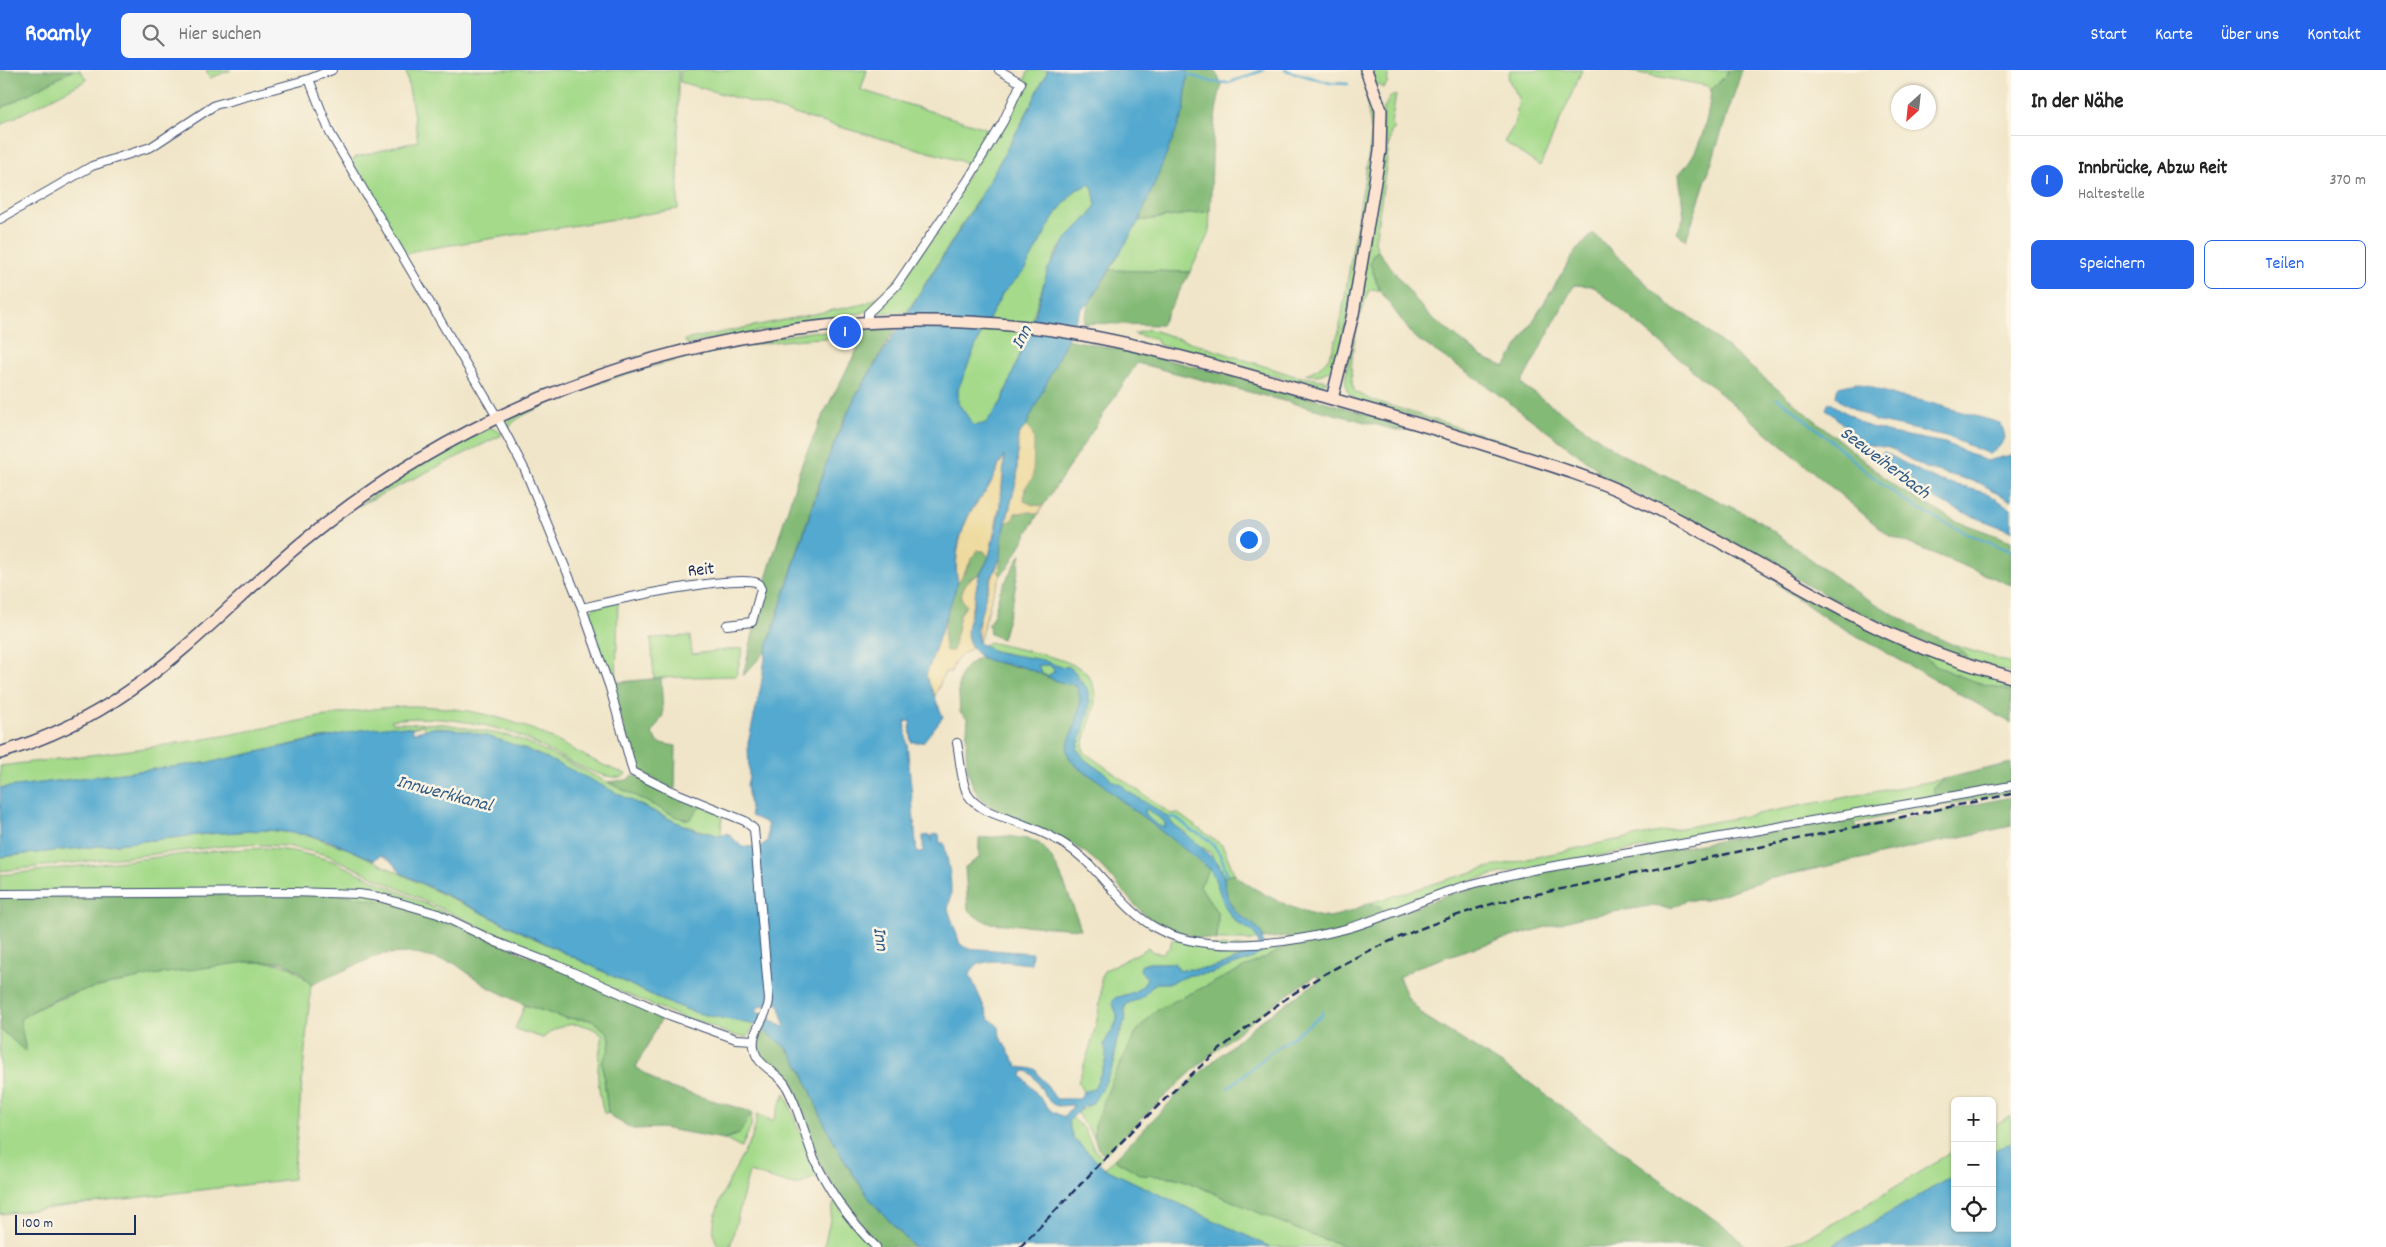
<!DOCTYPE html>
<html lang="de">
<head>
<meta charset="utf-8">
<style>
  :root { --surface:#fff; --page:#f6f6f6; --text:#222; --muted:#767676; --line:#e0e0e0; --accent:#2563eb }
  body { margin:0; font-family:Dekko,sans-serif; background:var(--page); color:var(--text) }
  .controls { position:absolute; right:15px; bottom:15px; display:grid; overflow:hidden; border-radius:8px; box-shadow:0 1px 4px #0004 }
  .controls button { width:45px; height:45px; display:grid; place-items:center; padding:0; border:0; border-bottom:1px solid var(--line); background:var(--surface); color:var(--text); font:25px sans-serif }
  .compass { position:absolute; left:1891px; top:15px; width:45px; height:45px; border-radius:50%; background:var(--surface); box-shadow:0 1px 4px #0004; rotate:207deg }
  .scale { position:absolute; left:15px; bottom:12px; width:121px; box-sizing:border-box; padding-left:5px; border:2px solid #1b2f5e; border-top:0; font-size:14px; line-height:18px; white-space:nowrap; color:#1b2f5e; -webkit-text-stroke:4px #fcf5e5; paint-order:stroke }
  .you { position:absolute; left:1248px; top:469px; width:18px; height:18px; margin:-12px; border:4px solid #fff; border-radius:50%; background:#1a73e8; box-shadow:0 0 0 8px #1a73e833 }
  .badge { display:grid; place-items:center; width:32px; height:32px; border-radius:50%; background:var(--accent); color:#fff; font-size:16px; font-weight:700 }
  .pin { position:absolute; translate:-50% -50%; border:2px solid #fff; box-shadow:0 1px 5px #0006 }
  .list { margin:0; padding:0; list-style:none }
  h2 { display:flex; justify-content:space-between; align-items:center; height:65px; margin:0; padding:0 20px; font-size:21px }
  h2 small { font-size:16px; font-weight:400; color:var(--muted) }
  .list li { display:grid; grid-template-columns:32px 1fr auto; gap:15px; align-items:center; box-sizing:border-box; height:90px; padding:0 20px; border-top:1px solid var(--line) }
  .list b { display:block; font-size:19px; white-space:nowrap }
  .list p { margin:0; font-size:16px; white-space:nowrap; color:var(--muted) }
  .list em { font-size:16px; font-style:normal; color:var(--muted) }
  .actions { display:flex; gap:10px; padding:15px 20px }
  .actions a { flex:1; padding:11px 0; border:1px solid var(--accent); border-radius:8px; text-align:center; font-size:18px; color:var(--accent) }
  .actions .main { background:var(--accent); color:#fff }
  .icon { flex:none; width:28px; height:28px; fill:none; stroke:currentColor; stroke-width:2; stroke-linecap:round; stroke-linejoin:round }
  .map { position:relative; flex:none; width:2011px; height:1177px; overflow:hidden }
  header { display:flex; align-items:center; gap:30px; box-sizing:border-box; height:70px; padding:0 25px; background:var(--accent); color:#fff }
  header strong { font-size:24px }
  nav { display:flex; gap:28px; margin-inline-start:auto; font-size:18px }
  .search { width:350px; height:45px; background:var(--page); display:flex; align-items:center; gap:12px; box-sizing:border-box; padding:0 18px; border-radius:8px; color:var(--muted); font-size:19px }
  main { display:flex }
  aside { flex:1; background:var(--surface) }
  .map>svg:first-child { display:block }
</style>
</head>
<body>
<header>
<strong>Roamly</strong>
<div class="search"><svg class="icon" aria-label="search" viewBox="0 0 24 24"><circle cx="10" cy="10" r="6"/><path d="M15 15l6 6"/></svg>Hier suchen</div>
<nav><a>Start</a><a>Karte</a><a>Über uns</a><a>Kontakt</a></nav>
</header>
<main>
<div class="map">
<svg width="2011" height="1177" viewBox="0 0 2011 1177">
  <rect width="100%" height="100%" fill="#fcf5e5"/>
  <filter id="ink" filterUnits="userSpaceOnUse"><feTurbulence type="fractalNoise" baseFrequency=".02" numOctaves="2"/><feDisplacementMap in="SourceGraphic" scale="10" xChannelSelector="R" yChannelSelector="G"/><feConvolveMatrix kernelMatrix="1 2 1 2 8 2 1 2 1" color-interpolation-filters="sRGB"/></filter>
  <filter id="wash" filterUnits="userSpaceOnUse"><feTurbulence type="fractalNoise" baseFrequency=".0096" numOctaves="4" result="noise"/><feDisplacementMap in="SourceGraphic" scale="20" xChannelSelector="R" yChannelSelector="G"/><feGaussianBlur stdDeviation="1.12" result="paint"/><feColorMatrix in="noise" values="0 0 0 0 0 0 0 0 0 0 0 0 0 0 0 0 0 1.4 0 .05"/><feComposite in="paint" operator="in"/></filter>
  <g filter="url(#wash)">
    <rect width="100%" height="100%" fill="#f0e5c8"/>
    <path fill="#a4da8a" stroke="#608474" d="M73,0H80L87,10L0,55V39Z
      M206,0H231L210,8Z
      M406,0H678V139L413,181L405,185L351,92L356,87L418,71Z
      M680,0H867L861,20L995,61L975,95L680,12Z
      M1029,0H1048C1008,85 957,163 907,242L876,243L901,214L1020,21Z
      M1370,0H1389L1387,14L1383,18L1376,14Z
      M1510,0H1582L1540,96L1504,72L1515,54L1519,28L1508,9Z
      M1623,0H1728L1726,5L1711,20L1708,16Z
      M1371,23C1383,64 1371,107 1365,148C1357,196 1348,244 1337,291C1329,304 1319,307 1305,304C1330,295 1331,284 1339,261L1372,65L1367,34Z
      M1396,25L1391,54L1395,59L1391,62L1375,172L1378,181L1372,185V200L1380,221L1374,219L1369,221C1358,240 1345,302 1355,322L1369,329L1599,402L1604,410L1430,351L1357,330C1345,322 1345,317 1346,304L1362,214L1384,38L1390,27Z
      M1090,114L1093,119L1096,135C1085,154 1066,165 1055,185C1038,217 1012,337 985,353C982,355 977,355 974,356L958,333V319L979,268L1002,224L1024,201L1056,143L1076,120Z
      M1210,141L1209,163L1190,202L1110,200L1139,151Z
      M901,205L873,238L862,243L687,274L684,270L864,234L875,229Z
      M1149,259L1295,306L1329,311L1318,316H1312L1159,275L1157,270L1134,264Z
      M816,261L833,264L857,262L854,268C777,266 700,282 626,304C598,313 568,323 541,337C530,342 513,348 508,360C505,353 508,349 514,345L610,307L721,276Z
      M488,357L498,360L502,365L358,436L406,403Z
      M618,531L616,612L611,613L589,543L593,538Z
      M690,566L692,584L743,578L736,606L654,608L651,568Z
      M990,572C1013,579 1071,587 1086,603C1092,609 1095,619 1095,627C1095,644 1086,660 1083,676L1084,682L1171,744L1177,743L1223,776L1234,803L1224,807L1219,794L1214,791L1211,783L1192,771L1184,761L1174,756L1167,746L1127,721L1122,715L1112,711L1104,702L1085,690L1077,679L1081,664L1087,618C1081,612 1077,601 1069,597C1066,596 1061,597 1057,596C1033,585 1006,587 982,576Z
      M1956,576L2011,593V603L1962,588Z
      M1915,580L2011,612V621C1982,615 1936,601 1915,580Z
      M1038,595H1049L1054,600V602L1047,606L1042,604Z
      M405,636C454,636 499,644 543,664C570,677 598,695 626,704L623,707C594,711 546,676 517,665C480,651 430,645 391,650L393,653L445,654L509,666L529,673L677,747L701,736L722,744L721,766L685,756L531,682L475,664L437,657L425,660L423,655L412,658L320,668L212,692L0,718V696C70,687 141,680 211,668C276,657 339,640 405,636Z
      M1944,709L1937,714L1939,727L1510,801L1469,811L1385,840L1370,833L1486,798L1606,772Z
      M2011,719V722L1855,753L1845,749Z
      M1147,739L1165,752V757C1157,758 1145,747 1145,740Z
      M269,760L308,765L351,780L666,932L697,943L756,955L747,967C724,968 708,949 688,950L525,882L515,873L327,785L287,776L244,774L0,801V787L207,764Z
      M265,778L293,781L330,790L513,874L519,879L0,822V805L212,781Z
      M1210,799C1220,815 1221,835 1234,850C1242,858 1254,858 1259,870H1217L1218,844L1200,816Z
      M1172,869L1207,876L1259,877C1242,887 1219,899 1199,899C1192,900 1188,898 1180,901L1174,893H1144L1141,896L1147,908C1141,923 1129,923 1115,928L1114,938L1118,945L1117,951L1113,958L1107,988L1094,1020L1083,1022L1078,1011C1089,984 1098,953 1101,924C1102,916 1099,908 1104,901L1148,878L1153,882L1163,883L1170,877Z
      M1291,875L1095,1055L1094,1067C1090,1060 1079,1049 1077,1042L1092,1034L1114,994L1116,973L1123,958L1126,934L1141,928L1156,913H1170L1190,905L1212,903L1261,883L1264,877Z
      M246,892C277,892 290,891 311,915L293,1109L0,1144V959L26,981L19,949C86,908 170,902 246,892Z
      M525,935L564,948L592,950L607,962L610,968L609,980L602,992L608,1043H604C596,1012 596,996 603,965C582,949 561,952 543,968L515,959Z
      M785,1023L810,1088L819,1105L797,1116L749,1102L730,1177H720C697,1156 742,1090 752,1067C755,1059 756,1052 757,1044L773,1051Z
      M752,1042L751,1057L741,1078L724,1069L739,1064Z
      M2011,1045V1072L1992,1083V1057Z
      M1072,1047L1084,1059L1095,1081L1103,1087L1098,1093L1073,1068L1068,1052Z
      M1955,1080V1105L1848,1167L1830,1177H1782C1842,1154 1900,1113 1955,1080Z
      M1114,1089L1142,1105L1173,1107L1186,1111L1308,1164L1349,1177H1270L1104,1098Z
      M834,1132L872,1177H824Z"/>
    <path fill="#83ba76" stroke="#4f746a" d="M0,0H73L0,39Z
      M1188,0H1214L1222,14C1210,55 1213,98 1210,141L1139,151L1184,41Z
      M1728,0H1742L1686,170L1677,163L1684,147L1679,104C1701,81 1708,51 1711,20L1726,5Z
      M1593,163L1674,240L1689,246L1897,418L1954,450L2011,471V515L1888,465L1593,216L1574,215L1521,314L1621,384L1758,450L1854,521L1921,560L1956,576L1967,586L1962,588C1880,559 1807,513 1731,472C1690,449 1647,430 1604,410L1596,398L1479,310L1414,267L1380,221L1370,194L1372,185L1378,181L1426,243L1482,287L1505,297L1575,182Z
      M1110,200L1190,202L1161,255L1083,253L1089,233Z
      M896,258L855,327L840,358L815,426L766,581L743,606L766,509L801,396L824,343L865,265L866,259Z
      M1066,269C1186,291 1303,324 1419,360H1396L1137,293L1043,436L1033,435L1024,431L1032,362L1026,356Z
      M1032,442L1038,444L1008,498L1001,505L999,504L1002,469L1006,453L1013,450L1015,443Z
      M977,480L984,481L989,487L980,504L969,509L966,535L960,545L953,582L946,581C939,561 948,531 957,513C959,508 964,505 966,501C970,494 972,487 977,480Z
      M1021,484L1013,530L1002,569L990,564L989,554L994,544L1000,521Z
      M1783,511L1915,580C1936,601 1982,615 2011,621V653L1827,549L1776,513Z
      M980,587C991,590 1001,594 1011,596C1016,597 1022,596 1027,598C1042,604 1059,614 1075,615C1088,633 1072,659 1067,678C1068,700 1097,704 1108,720L1210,799L1200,816L1218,844L1217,870C1200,868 1181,867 1165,859C1131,841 1116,805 1086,783C1056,762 997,751 977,723C963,701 966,673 968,649L960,642C959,614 953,603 980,587Z
      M661,608L663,645L652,664L659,673L676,676L675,720L635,699L611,613Z
      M2011,693V714L1939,727L1933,723L1934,717L1944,709Z
      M633,705L701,736L689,750L677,747L608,712L627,710Z
      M2011,727V756L1764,810L1705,830H1686L1671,838L1650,836L1582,847L1469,879L1417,897L1399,907L1408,928L1424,946L1523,1008L1734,1164L1747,1177H1349L1308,1164L1186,1111L1173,1107L1142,1105L1114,1089L1194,1008L1255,955L1320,910L1317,905C1235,957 1174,1017 1105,1084L1098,1079L1094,1067L1095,1055L1113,1008L1137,961L1156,940L1291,875L1288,866L1263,869C1260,855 1251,855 1241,847C1229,836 1225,823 1224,807L1234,803C1246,818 1312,850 1329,847C1343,845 1357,838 1370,833L1395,845L1444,826L1518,806L1845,749L1855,753L1858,758Z
      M1008,766C1016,768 1027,768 1035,771C1056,780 1073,838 1081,859L989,853L975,846L968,839L965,797L979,788V768Z
      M332,823L409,835L664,944L636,997L661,1015L752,1042L739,1064L724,1069L661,1058L633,1059L613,1048L608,1043L602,992L609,980L610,968L607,962L592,950L564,948L525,935L486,916L454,893L412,883L381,884L311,915L299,901L282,892H247L153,905L68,924L41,936L20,949L26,982L0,959V826Z
      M763,958C771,965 782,972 789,981C812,1011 823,1054 842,1087C863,1123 886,1148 914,1177H880C856,1151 836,1125 820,1093C808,1069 803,1042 791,1018C778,993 749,993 763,958Z"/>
    <path fill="#eeda9e" stroke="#84847e" d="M1026,356L1032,362L1034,371L1033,408L1025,418L1024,431L1033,435L1043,436L1038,444L1032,442L1015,443L1013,450L1006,453L1017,408L1018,365Z
      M1005,383L1000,434L989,487L984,481L977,480C970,491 966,502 958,512C953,492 961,457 972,440C976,433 983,426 988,418C994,407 999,395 1005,383Z
      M1001,486L999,503L1001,505L992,526L979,573C974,546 992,510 1001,486Z
      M980,504L968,554L967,566L972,578C961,585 954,589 951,602H945L935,626L925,606L949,535C946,550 941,566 946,581H953L960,545L966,536L961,527C964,514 967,510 980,504Z"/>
    <path fill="#52a9cf" stroke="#366c96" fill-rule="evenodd" d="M1048,0H1188L1184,41L1139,151L1089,233L1081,239L1047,312L1026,356L1018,365L1017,408L1002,469L1001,486L987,518L984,534L976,560L979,573L996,582L1043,590L1058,596L1069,597L1076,603L1079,610L1087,618L1090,631L1088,645L1077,679L1085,690L1104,702L1112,711L1122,715L1127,721C1140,729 1153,737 1166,746C1170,748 1171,754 1176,757C1191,767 1206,781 1218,794C1227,803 1223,824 1232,837C1240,848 1253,852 1261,862L1264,880L1253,888L1212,903L1190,905L1170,913H1156L1141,928L1126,934L1124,939L1126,947L1116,973L1114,994L1105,1013L1092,1034L1084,1036L1068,1052L1073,1068L1104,1098L1270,1177H914L871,1131L842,1087L822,1049L802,1000L788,979L756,955L697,943L666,932L401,803L390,790L381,785L374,790L330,771L308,765L269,760L207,764L0,787V718L212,692L360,660L393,656L412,658L413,663C421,661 431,657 439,658C525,662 615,729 695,760L721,766L727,763L743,777L761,776L768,771L767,753L751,746L747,715L749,707L748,673L761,616L766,581L828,388L855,327L977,132L1024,49ZM1090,114L1093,119L1096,135L1090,145L1067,168L1048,199L1035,245L1002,331L986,353L974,356L958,333V319L979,268L1002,224L1024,201L1056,143L1076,120ZM1004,385C1004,418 998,454 989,486C987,494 982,500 979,507C976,516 975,527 973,537C972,543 969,549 968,555C966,564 968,573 974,580C986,596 1009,592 1026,598C1042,603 1058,614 1075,615C1088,633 1072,659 1067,678C1068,700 1097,704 1108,720L1210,799C1220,815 1220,835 1234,849C1245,860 1258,859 1259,877C1242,888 1219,899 1199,899C1192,900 1188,898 1180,901L1174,893H1145L1141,896L1140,900L1147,908C1141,923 1129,923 1115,928L1112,933C1114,937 1116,941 1117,945C1119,955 1106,966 1104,975C1111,989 1099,1006 1094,1019L1083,1022L1080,1029H1056L1035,999L1018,997L1000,967L999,957L989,948L970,905C974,884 1015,893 1031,894L1032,883L966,878L960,874L948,839C955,818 948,794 944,773H940L939,764L932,765V772L930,765L923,766V781L917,783L905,651H910L911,672H923L943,647L926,606L958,512C952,491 960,460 971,441C976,432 984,425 989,416C995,406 998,395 1004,385ZM1038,595H1049L1054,599V602L1047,606L1042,604ZM1147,739L1165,752V757C1157,757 1145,747 1145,740ZM773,933L779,934L785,955L783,957L756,941L759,937ZM1027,1001C1041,1009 1044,1034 1058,1036C1063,1036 1069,1035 1074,1035L1064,1047L1051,1041L1022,1006L1023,1002Z
      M1857,313L1901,327L1924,331L2000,353L2004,359C2006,371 1999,379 1989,384L1946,366L1875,351L1840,331L1836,326L1838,317Z
      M1829,332L1865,355L1886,362L1945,373L1986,391L2011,385V431L1980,413L1926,398L1889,378L1865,374L1826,339Z
      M1884,382L1934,409L1989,424L2011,439V461C1977,448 1896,419 1879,385Z
      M2011,1072V1177H1830L1955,1105V1158H1992V1083Z"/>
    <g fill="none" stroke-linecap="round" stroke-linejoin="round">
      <path stroke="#52a9cf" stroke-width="2.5" d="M1285,0L1330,13L1348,14
        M1186,4L1212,12L1228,13L1264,0
        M1777,328C1816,355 1849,388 1886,417C1923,445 1967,465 2011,481
        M1167,749L1174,747C1181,750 1184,753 1189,759C1192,762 1196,762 1200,764C1216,774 1223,787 1227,805
        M1228,1018L1269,984L1322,945L1323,941"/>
    </g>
  </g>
  <g filter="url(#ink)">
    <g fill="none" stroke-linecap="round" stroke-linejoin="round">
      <g stroke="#3b4a6e" stroke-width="10">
        <path id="street" d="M309,9L330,63L497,347L525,400L582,538L610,618L633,702L671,721L745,751L754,759L769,930C768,947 751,960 754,977C756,996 775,1000 785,1014C798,1035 804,1063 813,1086C828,1120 849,1150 876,1177
          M0,149L92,96L151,77L215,35L309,9L332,0
          M868,251V243L896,216L968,110L1003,52L1021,13L999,0
          M582,538C610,531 737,503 758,513L761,519L752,552L727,555
          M957,673C960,687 961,713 968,725C981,744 1008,747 1027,756C1040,761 1053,767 1064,774C1100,796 1119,838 1156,858C1206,886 1291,873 1345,859C1382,849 1418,831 1455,819C1480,811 1506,806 1532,800L2011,716
          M0,824L291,822L359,824L379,827L438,844L496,872L561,897L669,945L736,969L754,970"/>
      </g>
      <g stroke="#3b4a6e" stroke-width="14">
        <path id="secondary" d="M1332,329L1353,244L1380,81L1381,40L1366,0
          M0,683C46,669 89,649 129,621C193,577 245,519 305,470C376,412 456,363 541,328C705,260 884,235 1060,261C1155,276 1247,305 1339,331C1396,347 1452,364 1508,382C1550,395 1593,408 1633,427C1717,466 1794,517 1876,557C1920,579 1964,594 2011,607"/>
      </g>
      <use href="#street" stroke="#fff" stroke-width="8"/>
      <use href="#secondary" stroke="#fde4d1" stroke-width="11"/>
      <path stroke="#1b2f5e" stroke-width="2.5" stroke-dasharray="8 4" stroke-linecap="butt" d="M1020,1177C1113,1082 1203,978 1318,908C1374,875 1433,852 1495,833L2011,724"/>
    </g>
  </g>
  <g text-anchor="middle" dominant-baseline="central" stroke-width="5" stroke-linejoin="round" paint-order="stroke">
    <g font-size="18" fill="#1b2f5e" stroke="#fcf5e5">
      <text transform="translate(701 501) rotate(-6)">Reit</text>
    </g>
    <g font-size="19" font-style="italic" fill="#2e5a86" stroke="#fcf5e5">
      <text transform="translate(1023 268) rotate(-63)">Inn</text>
      <text transform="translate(1884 394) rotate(37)">Seeweiherbach</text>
      <text transform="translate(444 725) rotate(15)">Innwerkkanal</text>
      <text transform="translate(879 869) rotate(82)">Inn</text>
    </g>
  </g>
</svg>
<div class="controls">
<button>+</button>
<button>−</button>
<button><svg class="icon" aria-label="locate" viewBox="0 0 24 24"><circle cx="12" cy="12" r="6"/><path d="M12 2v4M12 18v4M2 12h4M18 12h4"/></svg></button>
</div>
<svg class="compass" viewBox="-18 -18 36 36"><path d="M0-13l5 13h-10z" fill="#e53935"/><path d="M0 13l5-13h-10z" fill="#767676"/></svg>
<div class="scale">100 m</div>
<div class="you"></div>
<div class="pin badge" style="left:845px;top:262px">1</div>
</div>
<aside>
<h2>In der Nähe<small></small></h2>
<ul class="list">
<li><span class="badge">1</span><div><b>Innbrücke, Abzw Reit</b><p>Haltestelle</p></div><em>370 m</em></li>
</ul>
<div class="actions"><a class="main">Speichern</a><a>Teilen</a></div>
</aside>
</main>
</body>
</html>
